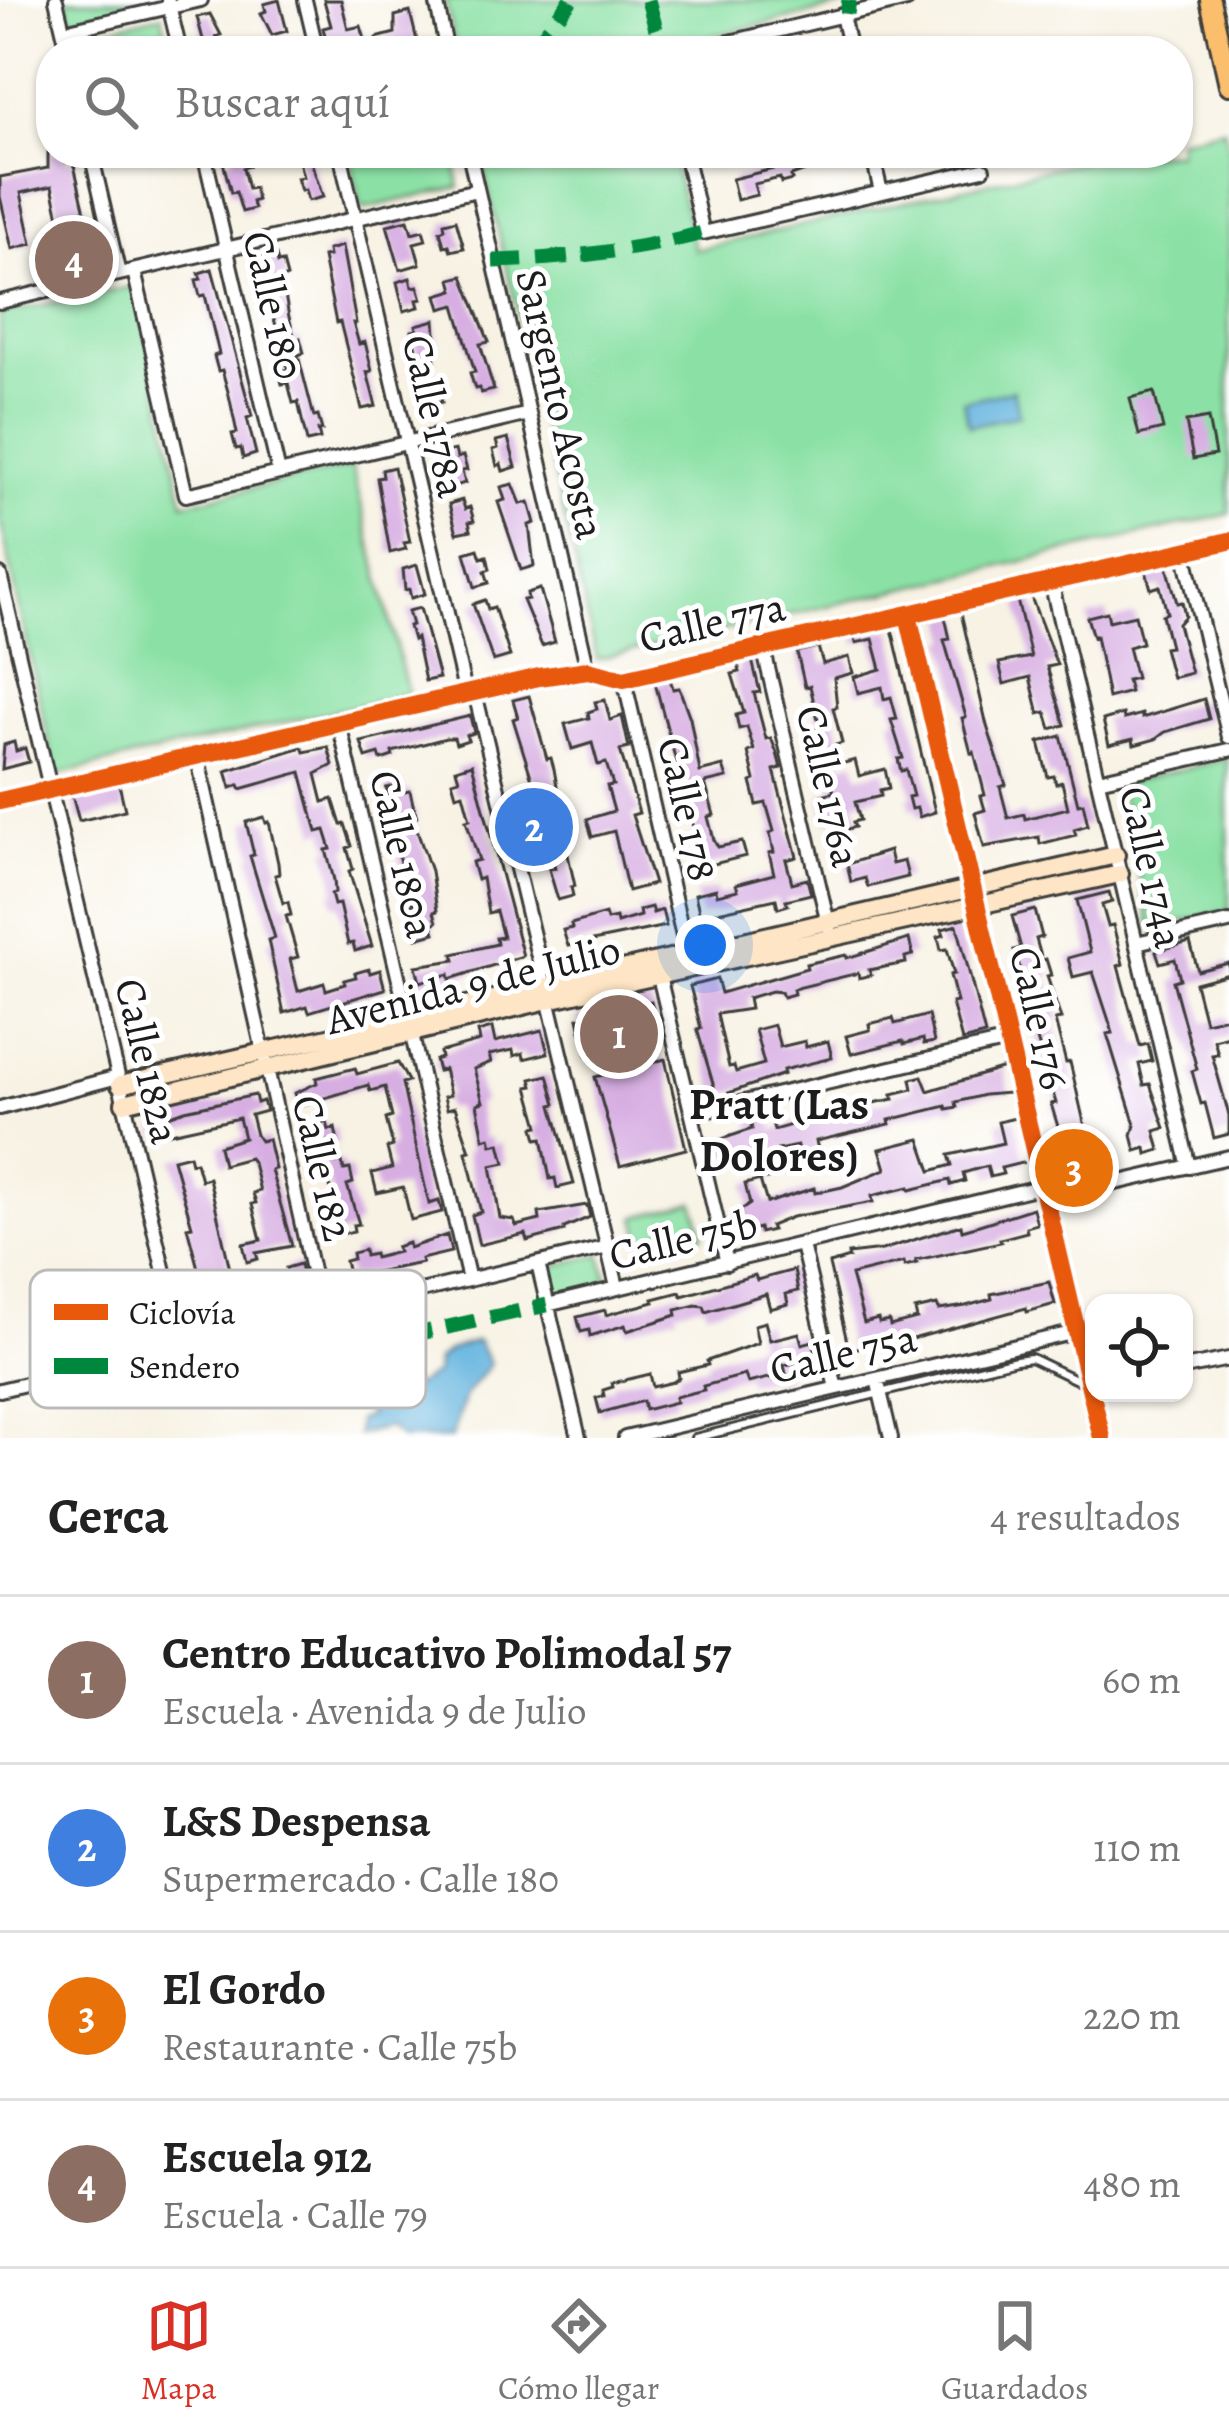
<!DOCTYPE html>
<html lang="es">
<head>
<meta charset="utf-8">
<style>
  :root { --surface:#fff; --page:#f6f6f6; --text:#222; --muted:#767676; --line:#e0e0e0; --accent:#d93025 }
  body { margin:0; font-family:Alegreya,serif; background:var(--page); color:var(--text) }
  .controls { position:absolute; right:36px; bottom:36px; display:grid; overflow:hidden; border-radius:24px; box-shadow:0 3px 9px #0004 }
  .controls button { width:108px; height:108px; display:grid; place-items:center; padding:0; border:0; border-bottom:3px solid var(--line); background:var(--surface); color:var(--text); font:60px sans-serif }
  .you { position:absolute; left:705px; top:945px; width:42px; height:42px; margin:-30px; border:9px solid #fff; border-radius:50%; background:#1a73e8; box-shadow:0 0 0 18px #1a73e833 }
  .badge { display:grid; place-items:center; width:78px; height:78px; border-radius:50%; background:var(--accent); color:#fff; font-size:39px; font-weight:700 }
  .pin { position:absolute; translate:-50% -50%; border:6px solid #fff; box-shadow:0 3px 12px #0006 }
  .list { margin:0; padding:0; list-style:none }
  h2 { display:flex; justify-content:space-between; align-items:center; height:156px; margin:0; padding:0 48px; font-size:51px }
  h2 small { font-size:39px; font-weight:400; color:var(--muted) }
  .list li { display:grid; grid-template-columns:78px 1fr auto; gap:36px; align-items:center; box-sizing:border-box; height:168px; padding:0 48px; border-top:3px solid var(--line) }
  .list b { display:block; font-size:45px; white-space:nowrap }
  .list p { margin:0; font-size:39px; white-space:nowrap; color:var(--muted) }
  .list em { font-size:39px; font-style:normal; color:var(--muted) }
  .icon { flex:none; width:66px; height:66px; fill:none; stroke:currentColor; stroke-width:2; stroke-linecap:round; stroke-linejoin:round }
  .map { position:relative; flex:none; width:1229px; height:1438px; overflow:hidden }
  .search { position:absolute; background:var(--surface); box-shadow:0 3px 9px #0004; left:36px; right:36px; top:36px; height:132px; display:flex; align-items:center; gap:30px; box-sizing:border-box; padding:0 42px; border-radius:48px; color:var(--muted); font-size:45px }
  .sheet { height:828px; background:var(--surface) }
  nav { display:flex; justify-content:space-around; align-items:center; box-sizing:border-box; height:168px; border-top:3px solid var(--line); background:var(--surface); font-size:33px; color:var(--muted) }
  nav a { display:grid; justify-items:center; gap:6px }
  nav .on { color:var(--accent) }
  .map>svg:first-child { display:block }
</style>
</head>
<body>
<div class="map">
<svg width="1229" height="1438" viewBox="0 0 1229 1438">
  <rect width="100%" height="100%" fill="#fff"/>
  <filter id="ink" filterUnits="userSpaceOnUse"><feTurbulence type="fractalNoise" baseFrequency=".00833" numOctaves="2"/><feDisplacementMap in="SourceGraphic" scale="24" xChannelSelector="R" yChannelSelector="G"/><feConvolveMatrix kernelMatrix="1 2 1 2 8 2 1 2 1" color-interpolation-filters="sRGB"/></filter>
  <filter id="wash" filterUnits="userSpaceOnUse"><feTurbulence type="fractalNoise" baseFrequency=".004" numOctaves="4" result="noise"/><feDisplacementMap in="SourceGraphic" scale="48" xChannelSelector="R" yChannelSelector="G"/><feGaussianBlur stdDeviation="2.7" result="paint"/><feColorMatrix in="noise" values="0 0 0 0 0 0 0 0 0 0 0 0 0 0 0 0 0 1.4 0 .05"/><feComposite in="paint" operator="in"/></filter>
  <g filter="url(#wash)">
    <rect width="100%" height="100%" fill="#f7f2e3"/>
    <path fill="#8be1a5" stroke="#547e60" stroke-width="3" d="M66,0H158L71,20Z
      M445,0H868L648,51H457Z
      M162,15L170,51H77L74,36Z
      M1224,128L1229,152V514L597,659L480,153H671L695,250L1117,153H1178V139Z
      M349,153H453L460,187L362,209Z
      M136,286L184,503L352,467L408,694L56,775L0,519V314Z
      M1227,759L1229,911L1151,929L1118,784Z
      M694,1202L703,1235L644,1250L636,1217Z
      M601,1254L609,1286L552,1299L544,1268Z"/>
    <path fill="#64b4de" stroke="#40687d" stroke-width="3" d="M1013,390L1019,415L969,426L963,401Z
      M477,1341L490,1364L465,1396L451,1438H401L388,1427L357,1435L358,1420L370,1415L355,1398L359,1387L391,1368L415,1386L436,1373L437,1360L449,1350Z"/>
    <g id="blocks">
      <path fill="#d7aee2" d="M279,0L287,31L272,35L261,13L266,11L264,4Z
        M324,0H341L348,29L361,26L367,46L341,51L338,40L327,43L323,28L331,26Z
        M410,12L418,45L379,51L376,38L395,33V16Z
        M210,14L221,35L216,37L218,43L205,47L197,17Z
        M48,153H64L66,162L73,161L92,242L66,248L52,186L21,193L32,244L12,249L0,196V177L48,168Z
        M232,153H245L249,166L243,168L248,189L254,188L257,200L252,202L254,209L242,212L236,192L231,193L223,162L233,159Z
        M297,153H308L323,197L308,201L305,190L301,191L297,178L303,177Z
        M790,153H803L808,170L791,176L792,180L781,183L780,178L754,184L757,195L737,200L732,179L777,168V165L792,161Z
        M408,220L412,233L423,230L426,240L414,243L420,264L400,270L387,225Z
        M456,220L464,248L451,251L449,245L444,246L440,231L445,229L444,223Z
        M342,246L356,323H353L359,344L365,342L372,371L367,372L376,406L362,409L340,322L336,323L323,257L329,256L328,250Z
        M276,255L278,263L283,262L287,277L282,279L289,317L295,340L300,338L304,353L298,355L314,417L318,416L322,430H318L320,439L307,442L298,402L293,403L288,383L282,384L279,372L288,369L268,297L272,296L263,258Z
        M212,269L252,416L247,418L256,454L243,458L241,448L236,449L232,434L237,433L229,395L222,370L218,371L214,356L219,354L205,295L200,296L196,280L201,279L199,273Z
        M463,276L489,342L480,344L494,390L481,393L479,388L475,389L470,373L475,372L455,305L441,309L437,295L454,290L451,279Z
        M410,278L412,287L418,286L422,299L417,300L419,307L404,311L397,282Z
        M435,320L437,348L432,349L435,361L430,363L436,382L441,380L445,393L440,395L442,402L428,406L412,331L417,330L416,325Z
        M1154,392L1163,429L1139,435L1130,398Z
        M1208,418L1215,455L1193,459L1186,422Z
        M508,438L516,467L503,471L501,464L497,466L493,450L498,448L496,441Z
        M455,450L457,458L463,456L467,470L462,471L465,483L452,487L441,453Z
        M394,467L410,542L404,543L406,549L390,553L377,478L383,477L382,470Z
        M513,484L521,504L529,502L535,523L529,525L534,566L521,570L498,502L505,500L501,487Z
        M462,500L465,509L470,507L474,521L469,522L471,530L457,533L449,504Z
        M478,549L481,558L487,556L490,569L485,571L489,583L475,587L465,553Z
        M417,565L425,594L411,598L409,589L405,590L403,569Z
        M1167,566L1177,603L1182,602L1185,616L1178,624L1191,673L1172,678L1164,648L1170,647L1162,615L1167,613L1160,586L1151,589L1146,571Z
        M540,589L555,642L542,646L523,600L528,599L527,593Z
        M1031,597L1057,665L1047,667L1065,725L1051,729L1046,712L1039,714L1030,677L1004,684L999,663L1031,657L1017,600Z
        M485,600L488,609L494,607L510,656L493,661L473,604Z
        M420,608L439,678L425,681L416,638L413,640L409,626L412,625L408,611Z
        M1107,612L1109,621L1135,615L1142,643L1128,647L1136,678L1127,680L1130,692L1108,698L1096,636L1093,637L1087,617Z
        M961,613L987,726L1006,785L1000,787L1008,818L1024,814L1025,819L1068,808L1062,782L1056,784L1054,776L1048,777L1039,742L1061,736L1078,804L1083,803L1088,825L1074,829L1076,835L1040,844L1039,837L984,847L975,813L985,810L981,796L985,795L974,752L971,753L962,718L966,717L944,640L950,639L945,617Z
        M892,629L935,812L919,817L917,808L911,809L908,797L913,796L906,770L901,771L898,759L903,758L891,720L897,719L891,697L884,699L882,687L858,693L854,677L881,669L873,639L856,643L855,637Z
        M818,647L823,664L849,657L853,673L834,678L837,707L833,708L842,743L836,745L841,764L855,760L859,776L885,769L889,788L880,790L881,796L855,802L860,820L853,822L855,827L840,831L837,819L827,822L824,808L821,795L834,792L814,730L820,728L810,686L805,687L797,652Z
        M752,660L760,692L754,693L766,739L771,738L777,753L781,768L774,770L797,857L786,860L792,883L807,879L811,894L786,900L788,905L778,908L776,899L700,916L695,894L716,889L717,895L738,890L736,884L774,874L769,853L774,852L770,833L774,831L766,803L757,805L751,782L755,780L748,752L754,750L747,727L739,729L736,715L744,713L732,674L740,672L738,664Z
        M670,679L673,689L679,688L690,718L700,772L723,766L727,778L705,783L714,815L708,817L714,840L718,847L742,842L746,856L698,868L690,837L696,836L655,683Z
        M529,696L547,759L551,758L554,769L558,792L554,793L575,886L571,887L573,896L558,900L549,869L555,868L549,845L536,849L531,831L536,830L529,791L535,789L513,719L518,717L513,700Z
        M1204,699L1209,719L1165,732L1156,739L1134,745L1133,739L1109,745L1103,720L1123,714L1124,719L1142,714V718Z
        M605,700L610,720L622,716L629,748L620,750L639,813L632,815L654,884L628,891L614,831L592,837L587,819L614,811L607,786L613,785L606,763L598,765L592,743L572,749L565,724L589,718L588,712L597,709L595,702Z
        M470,716L474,733L466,735L468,740L456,744L454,738H446L392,752L393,756L381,760L379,754L366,758L361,742Z
        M14,742L16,751L25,748L29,762L2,769L4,745Z
        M302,747L304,752L328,747L333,765L316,774L323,802L333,799L341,825L345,824L352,846L347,848L353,869L349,871L372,946L355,951L353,943L348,944L339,904L334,905L331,894L335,892L334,880L326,850L331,849L325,830L317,832L301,772L241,789L239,785L231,788L230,784L226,771Z
        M472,764L523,956L450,979L449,974L420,982L416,966L455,960L453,954L497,944L496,938L503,937L496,911L488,913L482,878L477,880L472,862L479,860L466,820L470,819L463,793L456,795L452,781L459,779L456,769Z
        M119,784L125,810L79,821L72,795Z
        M402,784L404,792L410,791L413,804L417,817L413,819L431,871L437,911L434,912L437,922L432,924L435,933L417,938L408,906L413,904L386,817L394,815L386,788Z
        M264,817L266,823L269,822L278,863L279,874L275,875L283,903L288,902L291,915L286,916L298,957L290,959L298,991L324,983L326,990L345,984L344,980L356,977L355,973L369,969L370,973L380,970L385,989L309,1012L307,1006L284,1013L268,940L275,938L250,856L254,855L246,822Z
        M889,851L892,864L904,861L908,877L868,887L865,878L851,882L847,864Z
        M1109,892L1112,902L1102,905L1108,926L1113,925L1123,964L1118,966L1140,1046L1148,1044L1152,1061L1139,1064L1144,1085L1150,1084L1165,1128L1155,1131L1160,1150L1147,1154L1146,1148L1136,1151L1132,1135L1135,1125L1107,1034L1113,1033L1093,972L1073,977L1068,958L1090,952L1077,900Z
        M651,907L653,913L662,910L666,926L568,946L563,930L572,928L571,924L605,914L607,920L616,918L617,923L640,916L639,910Z
        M1035,910L1042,937L1036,939L1042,960L1046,959L1051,975L1047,976L1061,1019L1055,1020L1066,1063L1070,1062L1094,1166L1072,1172L1051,1104L1056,1103L1034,1029L1038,1028L1031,1000L1014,950L1021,948L1012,916Z
        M957,925L985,1035L962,1041L952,1003L957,1002L950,975L954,974L947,949L941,950L938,937L944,935L942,929Z
        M909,939L913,955L905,957L906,963L869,970L871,975L859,978L858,973L793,989L794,994L783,997L781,992L772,991L748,998L750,1009L717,1014L729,1067L734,1066L736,1072L764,1064L755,1030L774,1025L780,1047L805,1041L806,1047L828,1041L832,1058L783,1070L784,1074L717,1097L697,1029L701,1028L690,986L717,979L721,993L807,968L806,964L846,955L847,958Z
        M1190,942L1198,971L1229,963V974L1195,983L1205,1022L1227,1017L1229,1023V1036L1214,1040L1218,1054L1212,1055L1229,1115V1134L1214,1138L1205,1103L1201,1104L1192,1071L1197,1069L1173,981L1180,979L1175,959L1160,963L1156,951Z
        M651,1001L660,1038L587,1055L578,1018Z
        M928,1015L934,1042L924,1044L923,1039L904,1044L903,1041L851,1054L846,1036L870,1030L869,1024L893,1018L895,1024Z
        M492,1028L495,1042L542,1030L548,1053L524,1059L523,1053L514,1056L513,1050L489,1055L491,1062L474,1069L483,1102L477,1104L484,1139L490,1137L492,1145L500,1143L505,1163L491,1166L500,1218L514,1220L516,1226L540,1220L539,1213L587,1205L590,1217L564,1228V1231L527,1241L525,1234L479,1245L472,1215L481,1212L466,1152L470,1151L455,1107L447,1109L444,1097L450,1095L444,1069L438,1071L435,1060L441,1058L440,1052L480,1041L478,1032Z
        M665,1059L686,1149L620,1166L595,1077Z
        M398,1063L408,1081L402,1083L429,1204L439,1201L442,1212L411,1220L403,1187L377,1193L372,1173L392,1168L387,1148L393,1146L386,1119L392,1117L385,1087L370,1091L368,1085L298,1106L295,1093L317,1083L316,1078L355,1068L357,1074Z
        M1004,1068L1010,1093L984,1095L956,1102L957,1107L947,1109L946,1106L889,1120L890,1124L816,1141L822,1165L803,1170L797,1146L778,1150L784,1175L766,1179L759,1151L733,1158L731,1152L723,1155L719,1140L752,1129L750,1120L770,1115L774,1130L805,1121L804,1116L894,1099L892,1094L913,1089L911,1079L922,1076L928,1091Z
        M548,1075L556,1104L552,1105L574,1184L557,1188L555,1178L550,1179L542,1138L537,1139L534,1127L539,1126L528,1087L533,1086L531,1079Z
        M255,1095L257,1103L263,1101L266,1111L251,1115L256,1135L260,1141L268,1139L275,1169L271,1170L292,1246L256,1253L258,1259L247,1262L243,1244L261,1240L252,1204L256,1203L253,1193L260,1191L253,1163L249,1158L223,1165L219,1146L244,1138L239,1118L157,1136L155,1126L161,1124L160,1119L185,1110Z
        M1015,1118L1026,1162L1001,1168L1003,1174L990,1177L987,1166L963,1173L965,1181L951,1185L950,1180L910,1190L909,1187L872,1196L873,1202L792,1217L770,1226L772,1230L760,1233L759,1228L743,1232L738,1212L750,1204L745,1184L760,1180L767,1203L814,1188L815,1193L842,1187L886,1169L880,1149L920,1139L931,1171L952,1165L949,1155L1003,1143L998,1122Z
        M327,1122L329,1130L335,1128L338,1143L332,1144L337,1163L342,1162L344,1170L350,1169L353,1183L347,1185L359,1224L353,1225L354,1231L338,1235L331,1207L336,1206L311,1126Z
        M189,1155L191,1163L196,1162L201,1180L209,1178L238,1304L202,1313L196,1289L203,1287L187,1227L192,1226L173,1159Z
        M1033,1208L1037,1224L1026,1227L1027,1232L1000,1239L1001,1242L916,1260L917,1263L905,1266L904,1262L851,1275L864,1323L878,1319L879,1323L889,1321L890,1326L917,1319L915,1310L937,1305L939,1310L966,1306L992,1299L991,1294L1049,1282L1055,1304L1027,1312L1026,1308L872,1350L870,1345L849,1350L829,1264L849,1258L848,1254L882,1250L961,1225L962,1230L976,1226Z
        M447,1235L451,1252L421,1259L422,1263L349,1277L345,1261L353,1259L352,1253L364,1250L365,1256L374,1254L375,1258L398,1252L396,1247L408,1243L409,1248Z
        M300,1264L305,1287L257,1303L255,1280L268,1277L270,1284L289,1279L286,1268Z
        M794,1270L798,1291L786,1294L788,1304L770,1309L766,1294L706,1312L704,1306L696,1305L676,1310L677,1315L627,1331L625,1325L590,1336L589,1330L581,1332L577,1317L605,1310L606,1315L654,1302L653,1299L680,1292L682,1296L755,1275L757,1280Z
        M765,1322L770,1340L799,1333L802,1344L813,1341L818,1359L784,1365L787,1378L774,1381L773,1377L748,1383L745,1375L703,1386L704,1390L675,1397L676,1402L645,1410L643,1401L600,1413L596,1398L604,1396L603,1390L613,1387L612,1383L650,1374L653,1387L673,1382L679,1378L678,1372L708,1365L707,1361L758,1343L754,1325Z"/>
    </g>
  </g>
  <g filter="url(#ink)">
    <use href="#blocks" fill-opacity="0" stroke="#3d3c3a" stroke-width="3"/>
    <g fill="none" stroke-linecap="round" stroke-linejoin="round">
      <g stroke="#3d3c3a" stroke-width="12">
        <path id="lane" d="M695,1438L1016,1360L1031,1358L1087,1385"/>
      </g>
      <g stroke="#3d3c3a" stroke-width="18">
        <path id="street" d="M56,0L68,51
          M305,0L317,51
          M436,0L447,51
          M168,1L180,51
          M842,15L850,51
          M64,31L201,0
          M692,51L907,0
          M91,153L119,274
          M204,153L279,473
          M340,153L466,695
          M469,153L588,670
          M685,153L703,233L983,169
          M872,153L881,192
          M134,271L186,495L529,414
          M0,302L477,190
          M1184,551L1229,737
          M0,575L182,1348
          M1051,582L1189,1167
          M908,615L1102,1438
          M763,647L829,927
          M624,679L687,954
          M475,693L617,1287
          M339,723L469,1280
          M197,755L322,1315
          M1098,780L1229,750
          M0,801L539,677L588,670L624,679L1229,541
          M1136,943L1229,922
          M659,976L727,1263
          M0,1108L118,1077
          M692,1114L1008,1041
          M1046,1199L1229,1157
          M802,1245L836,1388
          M538,1264L579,1438
          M547,1305L1043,1186
          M1184,1368L1229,1359
          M877,1379L891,1438
          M0,1390L608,1247
          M625,1438L1076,1332"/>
      </g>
      <g stroke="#3d3c3a" stroke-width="22">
        <path id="secondary" d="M120,1085L1116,855
          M124,1103L548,1000L1120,874"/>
      </g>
      <g stroke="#3d3c3a" stroke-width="24">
        <path id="primary" d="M1210,0L1229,85"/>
      </g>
      <use href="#lane" stroke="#fff" stroke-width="6"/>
      <use href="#street" stroke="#fff" stroke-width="12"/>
      <use href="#secondary" stroke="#fde5c5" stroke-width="16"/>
      <use href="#primary" stroke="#fabe6d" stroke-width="18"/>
      <path stroke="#00873e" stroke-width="15" stroke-dasharray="30 15" stroke-linecap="butt" d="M648,0L662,51
        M847,14L849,0
        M531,51L571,0
        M493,261C565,259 634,251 703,233
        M358,1347L547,1305"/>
      <g stroke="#fff" stroke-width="26">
        <path id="cycleway" d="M908,615L1102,1438
          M0,801L539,677L588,670L624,679L1229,541"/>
      </g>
      <use href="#cycleway" stroke="#e8590c" stroke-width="18"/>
    </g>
  </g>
  <g text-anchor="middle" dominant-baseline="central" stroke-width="10" stroke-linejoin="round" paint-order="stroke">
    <g font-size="42" fill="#1c1c1c" stroke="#fff">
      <text transform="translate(274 305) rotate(77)">Calle 180</text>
      <text transform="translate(561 404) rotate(77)">Sargento Acosta</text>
      <text transform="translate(435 416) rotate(77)">Calle 178a</text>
      <text transform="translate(712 622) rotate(-13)">Calle 77a</text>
      <text transform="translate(829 786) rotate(77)">Calle 176a</text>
      <text transform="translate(688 809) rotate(77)">Calle 178</text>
      <text transform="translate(403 854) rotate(77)">Calle 180a</text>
      <text transform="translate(1152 867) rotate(77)">Calle 174a</text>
      <text transform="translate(473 984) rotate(-14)">Avenida 9 de Julio</text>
      <text transform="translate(1040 1018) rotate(77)">Calle 176</text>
      <text transform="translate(148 1061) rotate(77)">Calle 182a</text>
      <text transform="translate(323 1168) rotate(77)">Calle 182</text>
      <text transform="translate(683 1239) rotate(-13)">Calle 75b</text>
      <text transform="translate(843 1353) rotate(-13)">Calle 75a</text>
    </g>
    <g font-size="45" font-weight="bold" fill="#1c1c1c" stroke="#fff">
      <text x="779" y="1104">Pratt (Las<tspan x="779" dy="52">Dolores)</tspan></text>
    </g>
  </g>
  <rect x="30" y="1270" width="396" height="138" rx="18" fill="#fff" stroke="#bbb" stroke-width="3"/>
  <rect x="54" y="1304" width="54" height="16" fill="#e8590c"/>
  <rect x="54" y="1358" width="54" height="16" fill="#00873e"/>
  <g font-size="33" fill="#1c1c1c">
    <text x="129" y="1324">Ciclovía</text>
    <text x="129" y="1378">Sendero</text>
  </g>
</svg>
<div class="controls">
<button><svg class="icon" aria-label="locate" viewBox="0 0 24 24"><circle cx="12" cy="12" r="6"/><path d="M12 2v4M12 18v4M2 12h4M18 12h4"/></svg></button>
</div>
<div class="you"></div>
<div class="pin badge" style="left:619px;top:1034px;background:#8d6e63">1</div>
<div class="pin badge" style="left:534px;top:827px;background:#3f7fe0">2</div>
<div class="pin badge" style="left:1074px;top:1168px;background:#e8710a">3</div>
<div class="pin badge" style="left:74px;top:260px;background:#8d6e63">4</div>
<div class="search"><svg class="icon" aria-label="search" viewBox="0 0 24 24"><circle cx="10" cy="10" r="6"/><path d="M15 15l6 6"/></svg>Buscar aquí</div>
</div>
<section class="sheet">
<h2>Cerca<small>4 resultados</small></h2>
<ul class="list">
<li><span class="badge" style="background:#8d6e63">1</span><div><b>Centro Educativo Polimodal 57</b><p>Escuela · Avenida 9 de Julio</p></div><em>60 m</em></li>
<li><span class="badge" style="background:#3f7fe0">2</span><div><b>L&amp;S Despensa</b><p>Supermercado · Calle 180</p></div><em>110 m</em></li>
<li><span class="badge" style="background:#e8710a">3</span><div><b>El Gordo</b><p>Restaurante · Calle 75b</p></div><em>220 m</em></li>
<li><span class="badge" style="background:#8d6e63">4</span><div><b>Escuela 912</b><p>Escuela · Calle 79</p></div><em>480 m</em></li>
</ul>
</section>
<nav>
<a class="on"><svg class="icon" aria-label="map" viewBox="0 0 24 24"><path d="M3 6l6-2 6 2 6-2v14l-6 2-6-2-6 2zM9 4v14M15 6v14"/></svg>Mapa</a>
<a><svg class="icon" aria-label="directions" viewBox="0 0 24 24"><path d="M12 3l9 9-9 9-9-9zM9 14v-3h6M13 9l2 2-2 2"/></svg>Cómo llegar</a>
<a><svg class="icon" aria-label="saved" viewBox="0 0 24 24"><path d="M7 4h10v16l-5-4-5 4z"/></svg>Guardados</a>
</nav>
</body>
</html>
